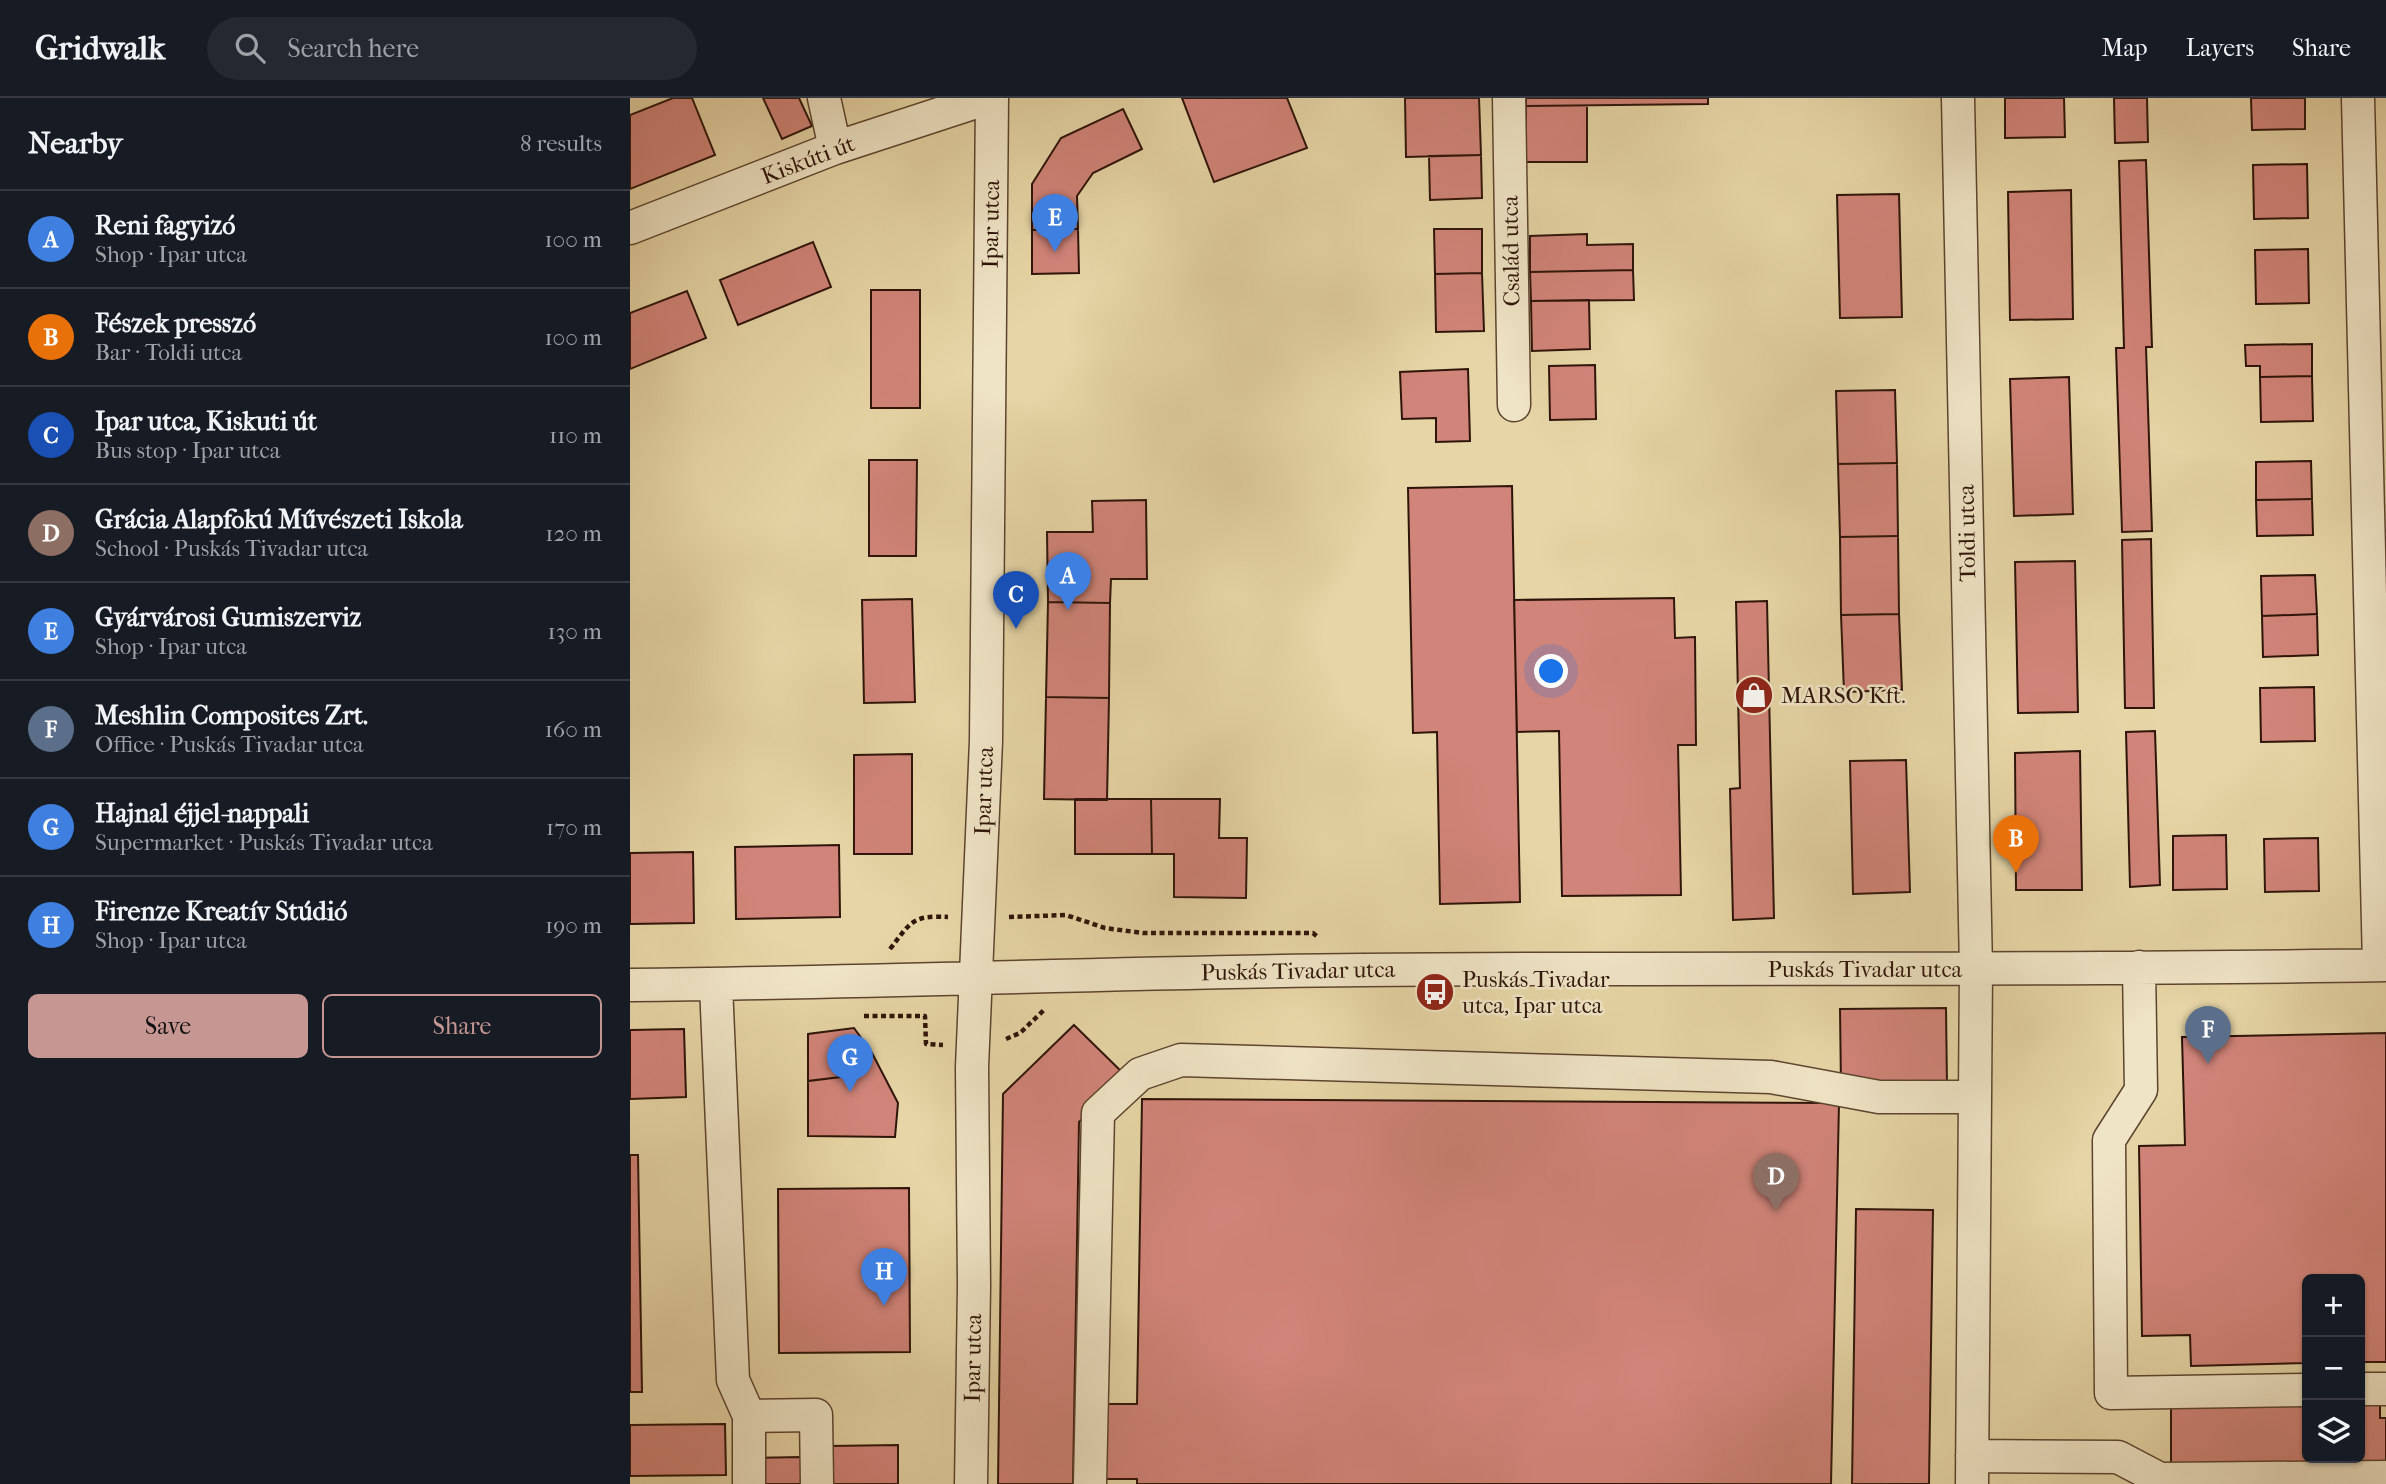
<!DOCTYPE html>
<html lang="en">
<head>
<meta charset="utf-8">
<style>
  :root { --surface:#171b24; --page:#242831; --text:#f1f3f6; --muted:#9ea1a6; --line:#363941; --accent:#c59692 }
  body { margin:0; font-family:"IM FELL French Canon",serif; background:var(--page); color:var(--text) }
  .controls { position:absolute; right:21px; bottom:21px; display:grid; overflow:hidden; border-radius:10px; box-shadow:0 2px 5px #0004 }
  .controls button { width:63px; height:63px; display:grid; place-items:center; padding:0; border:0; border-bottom:2px solid var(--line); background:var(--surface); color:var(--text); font:35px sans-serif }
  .you { position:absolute; left:922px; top:574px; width:24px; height:24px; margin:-18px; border:5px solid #fff; border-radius:50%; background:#1a73e8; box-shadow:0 0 0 10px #1a73e833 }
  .badge { display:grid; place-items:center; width:46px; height:46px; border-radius:50%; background:var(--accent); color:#fff; font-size:23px; font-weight:700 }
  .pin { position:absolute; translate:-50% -58px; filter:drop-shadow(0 2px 4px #0008) }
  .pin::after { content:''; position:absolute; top:37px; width:24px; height:21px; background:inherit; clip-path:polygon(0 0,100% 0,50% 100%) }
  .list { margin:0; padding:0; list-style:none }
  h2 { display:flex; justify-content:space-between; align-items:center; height:91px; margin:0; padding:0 28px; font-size:30px }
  h2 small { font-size:23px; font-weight:400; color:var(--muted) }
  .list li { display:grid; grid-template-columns:46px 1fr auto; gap:21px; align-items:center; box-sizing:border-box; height:98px; padding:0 28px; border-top:2px solid var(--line) }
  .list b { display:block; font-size:26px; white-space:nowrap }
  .list p { margin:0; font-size:23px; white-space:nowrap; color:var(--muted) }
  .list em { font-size:23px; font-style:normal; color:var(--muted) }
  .actions { display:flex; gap:14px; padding:21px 28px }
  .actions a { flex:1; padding:16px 0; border:2px solid var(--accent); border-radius:10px; text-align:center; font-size:24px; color:var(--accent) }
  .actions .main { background:var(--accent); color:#111 }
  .icon { flex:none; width:38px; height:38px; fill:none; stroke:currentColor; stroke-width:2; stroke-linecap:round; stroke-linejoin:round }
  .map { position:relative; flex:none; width:1756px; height:1386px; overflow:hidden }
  header { display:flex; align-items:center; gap:42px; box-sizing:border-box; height:98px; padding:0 35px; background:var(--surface); border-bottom:2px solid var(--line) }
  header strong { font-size:33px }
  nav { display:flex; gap:38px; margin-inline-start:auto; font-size:24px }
  .search { width:490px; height:63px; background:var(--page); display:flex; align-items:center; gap:18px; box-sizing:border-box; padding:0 24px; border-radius:38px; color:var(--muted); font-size:26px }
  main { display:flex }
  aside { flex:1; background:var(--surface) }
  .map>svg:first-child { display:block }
</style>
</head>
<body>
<header>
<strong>Gridwalk</strong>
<div class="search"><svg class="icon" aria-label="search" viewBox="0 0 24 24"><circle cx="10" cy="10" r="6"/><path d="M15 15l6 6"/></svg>Search here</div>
<nav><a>Map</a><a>Layers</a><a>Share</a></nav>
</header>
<main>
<aside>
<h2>Nearby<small>8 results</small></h2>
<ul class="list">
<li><span class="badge" style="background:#3f7fe0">A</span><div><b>Reni fagyizó</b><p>Shop · Ipar utca</p></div><em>100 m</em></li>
<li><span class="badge" style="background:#e8710a">B</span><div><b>Fészek presszó</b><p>Bar · Toldi utca</p></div><em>100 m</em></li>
<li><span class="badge" style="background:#1a4fb4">C</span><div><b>Ipar utca, Kiskuti út</b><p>Bus stop · Ipar utca</p></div><em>110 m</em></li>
<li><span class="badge" style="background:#8d6e63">D</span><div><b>Grácia Alapfokú Művészeti Iskola</b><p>School · Puskás Tivadar utca</p></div><em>120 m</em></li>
<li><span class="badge" style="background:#3f7fe0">E</span><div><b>Gyárvárosi Gumiszerviz</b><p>Shop · Ipar utca</p></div><em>130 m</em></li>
<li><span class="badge" style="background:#5c6f8a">F</span><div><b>Meshlin Composites Zrt.</b><p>Office · Puskás Tivadar utca</p></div><em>160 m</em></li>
<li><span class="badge" style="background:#3f7fe0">G</span><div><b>Hajnal éjjel-nappali</b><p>Supermarket · Puskás Tivadar utca</p></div><em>170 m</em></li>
<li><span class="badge" style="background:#3f7fe0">H</span><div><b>Firenze Kreatív Stúdió</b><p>Shop · Ipar utca</p></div><em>190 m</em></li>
</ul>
<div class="actions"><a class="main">Save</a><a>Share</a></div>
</aside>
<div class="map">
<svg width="1756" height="1386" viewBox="0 0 1756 1386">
  <rect width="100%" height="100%" fill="#e6d5a6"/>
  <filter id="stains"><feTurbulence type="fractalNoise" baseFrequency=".00286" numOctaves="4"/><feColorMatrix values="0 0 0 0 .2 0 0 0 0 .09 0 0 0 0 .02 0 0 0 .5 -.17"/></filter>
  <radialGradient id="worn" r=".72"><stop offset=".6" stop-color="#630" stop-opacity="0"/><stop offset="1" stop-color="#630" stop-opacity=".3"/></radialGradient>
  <path fill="#d18479" stroke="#2f1409" stroke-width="2" d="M43,0H62L85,57L0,91V17Z
    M133,0H169L182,28L152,41Z
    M552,0H657L677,50L584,84Z
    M775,0H849L851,57L776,59Z
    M896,0H1078V6L896,8Z
    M1375,0H1434L1435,39L1375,40Z
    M1484,0H1517L1518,44L1485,45Z
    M1621,0H1675V31L1622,32Z
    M896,8H957V64H896Z
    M493,11L512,51L463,75L447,98L448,131L402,132V86L431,40Z
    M851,57L852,100L800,102L799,58Z
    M1516,62L1522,249H1516L1522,433L1492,434L1486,250H1494L1489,63Z
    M1677,66L1678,120L1624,121L1623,67Z
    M1441,92L1443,221L1380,222L1378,94Z
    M1269,96L1272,219L1210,220L1207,97Z
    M448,131L449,175L402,176V132Z
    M804,131H852V175L805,176Z
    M957,136V147L1003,146V172L900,174V138Z
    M183,144L201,189L108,227L90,182Z
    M1678,151L1679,205L1626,206L1625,152Z
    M1003,172L1004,202L901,203L900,174Z
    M852,175L854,233L806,234L805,176Z
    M241,192H290V310H241Z
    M57,193L76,240L0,271V215Z
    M959,202L960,251L902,253L901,203Z
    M1682,246V278L1630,279V268H1616L1615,247Z
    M965,267L966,321L920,322L919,268Z
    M838,271L840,343L806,344V320L772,321L770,274Z
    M1682,278L1683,323L1631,324L1630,279Z
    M1439,279L1443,416L1384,418L1380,281Z
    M1265,292L1267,365L1208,366L1206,293Z
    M239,362H287L286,458H239Z
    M1681,363L1682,401L1626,402V364Z
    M1267,365L1268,438L1210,439L1208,366Z
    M882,388L890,804L810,806L807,634L783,635L778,390Z
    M1682,401L1683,437L1627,438L1626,402Z
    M516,402L517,481H481L480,505L418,504L417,434H463L462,403Z
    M1268,438L1269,516L1211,517L1210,439Z
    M1521,441L1524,610H1495L1492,442Z
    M1445,463L1448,614L1388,615L1385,464Z
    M1685,477L1687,516L1632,518L1631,478Z
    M1044,500L1045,540L1065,539L1066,647H1048L1051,797L932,798L929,633L887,634L884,502Z
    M282,501L285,604L234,605L232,502Z
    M1137,503L1144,820L1103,822L1100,691L1110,690L1106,504Z
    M418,504L480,505L479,600L416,599Z
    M1269,516L1272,592L1214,594L1211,517Z
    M1687,516L1688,557L1633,559L1632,518Z
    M1684,589L1685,643L1631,644L1630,590Z
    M416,599L479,600L477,702L414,701Z
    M1525,633L1530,787L1500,789L1496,634Z
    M1450,653L1452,792H1386L1385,655Z
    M282,656V756H224V657Z
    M1276,662L1280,794L1223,796L1220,663Z
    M445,701H521L522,756H445Z
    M521,701H590L589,740H617L616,800L544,799V756H522Z
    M1596,737L1597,791L1543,792V738Z
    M1688,740L1689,793L1635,794L1634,741Z
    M209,747L210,819L106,821L105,749Z
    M63,754L64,825L0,826V755Z
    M1316,910L1317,988L1211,989L1210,911Z
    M444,927L498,980L449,1024L443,1386H368L373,996Z
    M224,930L242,955L219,978L178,983V936Z
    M54,931L56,999L0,1001V932Z
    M1756,935V1264H1730V1181H1677V1265L1561,1268L1560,1237L1512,1238L1509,1048L1555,1047L1552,939Z
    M242,955L268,1005L265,1039L178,1038V983L219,978Z
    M512,1001L1209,1005L1201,1386H507V1381H473L476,1306H507Z
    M0,1057H8L12,1294H0Z
    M279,1090L280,1254L149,1255L148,1091Z
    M1226,1111L1303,1112L1299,1386H1222Z
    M1750,1301V1320H1756V1369L1541,1365V1304L1677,1302V1360H1730V1302Z
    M95,1326L96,1377L0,1378V1327Z
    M268,1347V1386H200L199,1348Z
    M171,1359L172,1386H126L125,1360Z"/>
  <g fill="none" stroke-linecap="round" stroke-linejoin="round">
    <g stroke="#5d4430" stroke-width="35">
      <path id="minor" d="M194,0L205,50
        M879,0L884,307
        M1328,0L1346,871L1342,1386
        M1728,0L1749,867
        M0,130L205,50L358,0
        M1509,869L1511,992L1479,1042L1481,1295L1677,1292
        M0,887C244,885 488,874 732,872C1073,869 1415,873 1756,867
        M86,887L103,1282L119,1318V1386
        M1730,1291H1756
        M119,1318L186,1317L187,1386
        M1342,1358L1488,1359L1530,1381L1756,1379
        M341,1386L344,1188L342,969L356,643L362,0
        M460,1386L468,1015L510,976L551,962L1141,979L1249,999H1343"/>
    </g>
    <path stroke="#2f1409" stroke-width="4.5" stroke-dasharray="5 3.5" stroke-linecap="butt" d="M379,819L436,817L475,830L513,835H683L689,840
      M260,851C281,824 282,817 318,819
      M234,918H295L296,946L313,947
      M376,941L390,935L415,911"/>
    <use href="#minor" stroke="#efe4c5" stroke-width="32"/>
  </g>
  <defs>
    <g id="shop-disc" transform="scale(2.0125)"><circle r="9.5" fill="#8f2418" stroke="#efe4c5"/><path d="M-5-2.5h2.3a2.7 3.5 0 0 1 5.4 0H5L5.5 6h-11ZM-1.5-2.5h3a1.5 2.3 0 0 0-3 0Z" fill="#fff"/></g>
    <g id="bus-disc" transform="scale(2.0125)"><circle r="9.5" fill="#8f2418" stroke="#efe4c5"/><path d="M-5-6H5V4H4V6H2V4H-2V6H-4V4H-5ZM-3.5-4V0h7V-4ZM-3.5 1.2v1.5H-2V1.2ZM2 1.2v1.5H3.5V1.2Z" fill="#fff"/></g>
  </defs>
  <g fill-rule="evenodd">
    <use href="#shop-disc" x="1124" y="597"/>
    <use href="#bus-disc" x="805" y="894"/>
  </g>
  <g text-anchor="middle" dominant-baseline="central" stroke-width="5" stroke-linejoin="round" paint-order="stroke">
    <g font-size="23" fill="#2f1409" stroke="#efe4c5">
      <text transform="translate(178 62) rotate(-21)">Kiskúti út</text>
      <text transform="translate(361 126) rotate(-89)">Ipar utca</text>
      <text transform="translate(881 153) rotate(-91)">Család utca</text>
      <text transform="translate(1337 435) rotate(-91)">Toldi utca</text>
      <text transform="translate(354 693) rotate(-88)">Ipar utca</text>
      <text x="1235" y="871">Puskás Tivadar utca</text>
      <text transform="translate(668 873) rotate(-1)">Puskás Tivadar utca</text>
      <text transform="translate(343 1260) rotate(-89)">Ipar utca</text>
    </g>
    <g font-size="23" fill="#2f1409" stroke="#efe4c5" text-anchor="start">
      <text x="1151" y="597">MARSO Kft.</text>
      <text x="832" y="881">Puskás Tivadar<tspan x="832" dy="26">utca, Ipar utca</tspan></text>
    </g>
  </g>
  <rect width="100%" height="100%" filter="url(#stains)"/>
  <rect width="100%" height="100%" fill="url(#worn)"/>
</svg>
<div class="controls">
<button>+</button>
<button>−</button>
<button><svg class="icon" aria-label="layers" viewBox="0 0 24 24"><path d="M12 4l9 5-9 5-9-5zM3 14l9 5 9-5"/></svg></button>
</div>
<div class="you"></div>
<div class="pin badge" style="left:438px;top:512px;background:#3f7fe0">A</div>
<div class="pin badge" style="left:1386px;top:775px;background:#e8710a">B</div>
<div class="pin badge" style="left:386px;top:531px;background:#1a4fb4">C</div>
<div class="pin badge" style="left:1146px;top:1113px;background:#8d6e63">D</div>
<div class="pin badge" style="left:425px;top:154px;background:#3f7fe0">E</div>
<div class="pin badge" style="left:1578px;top:966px;background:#5c6f8a">F</div>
<div class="pin badge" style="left:220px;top:994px;background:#3f7fe0">G</div>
<div class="pin badge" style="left:254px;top:1208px;background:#3f7fe0">H</div>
</div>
</main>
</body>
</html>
